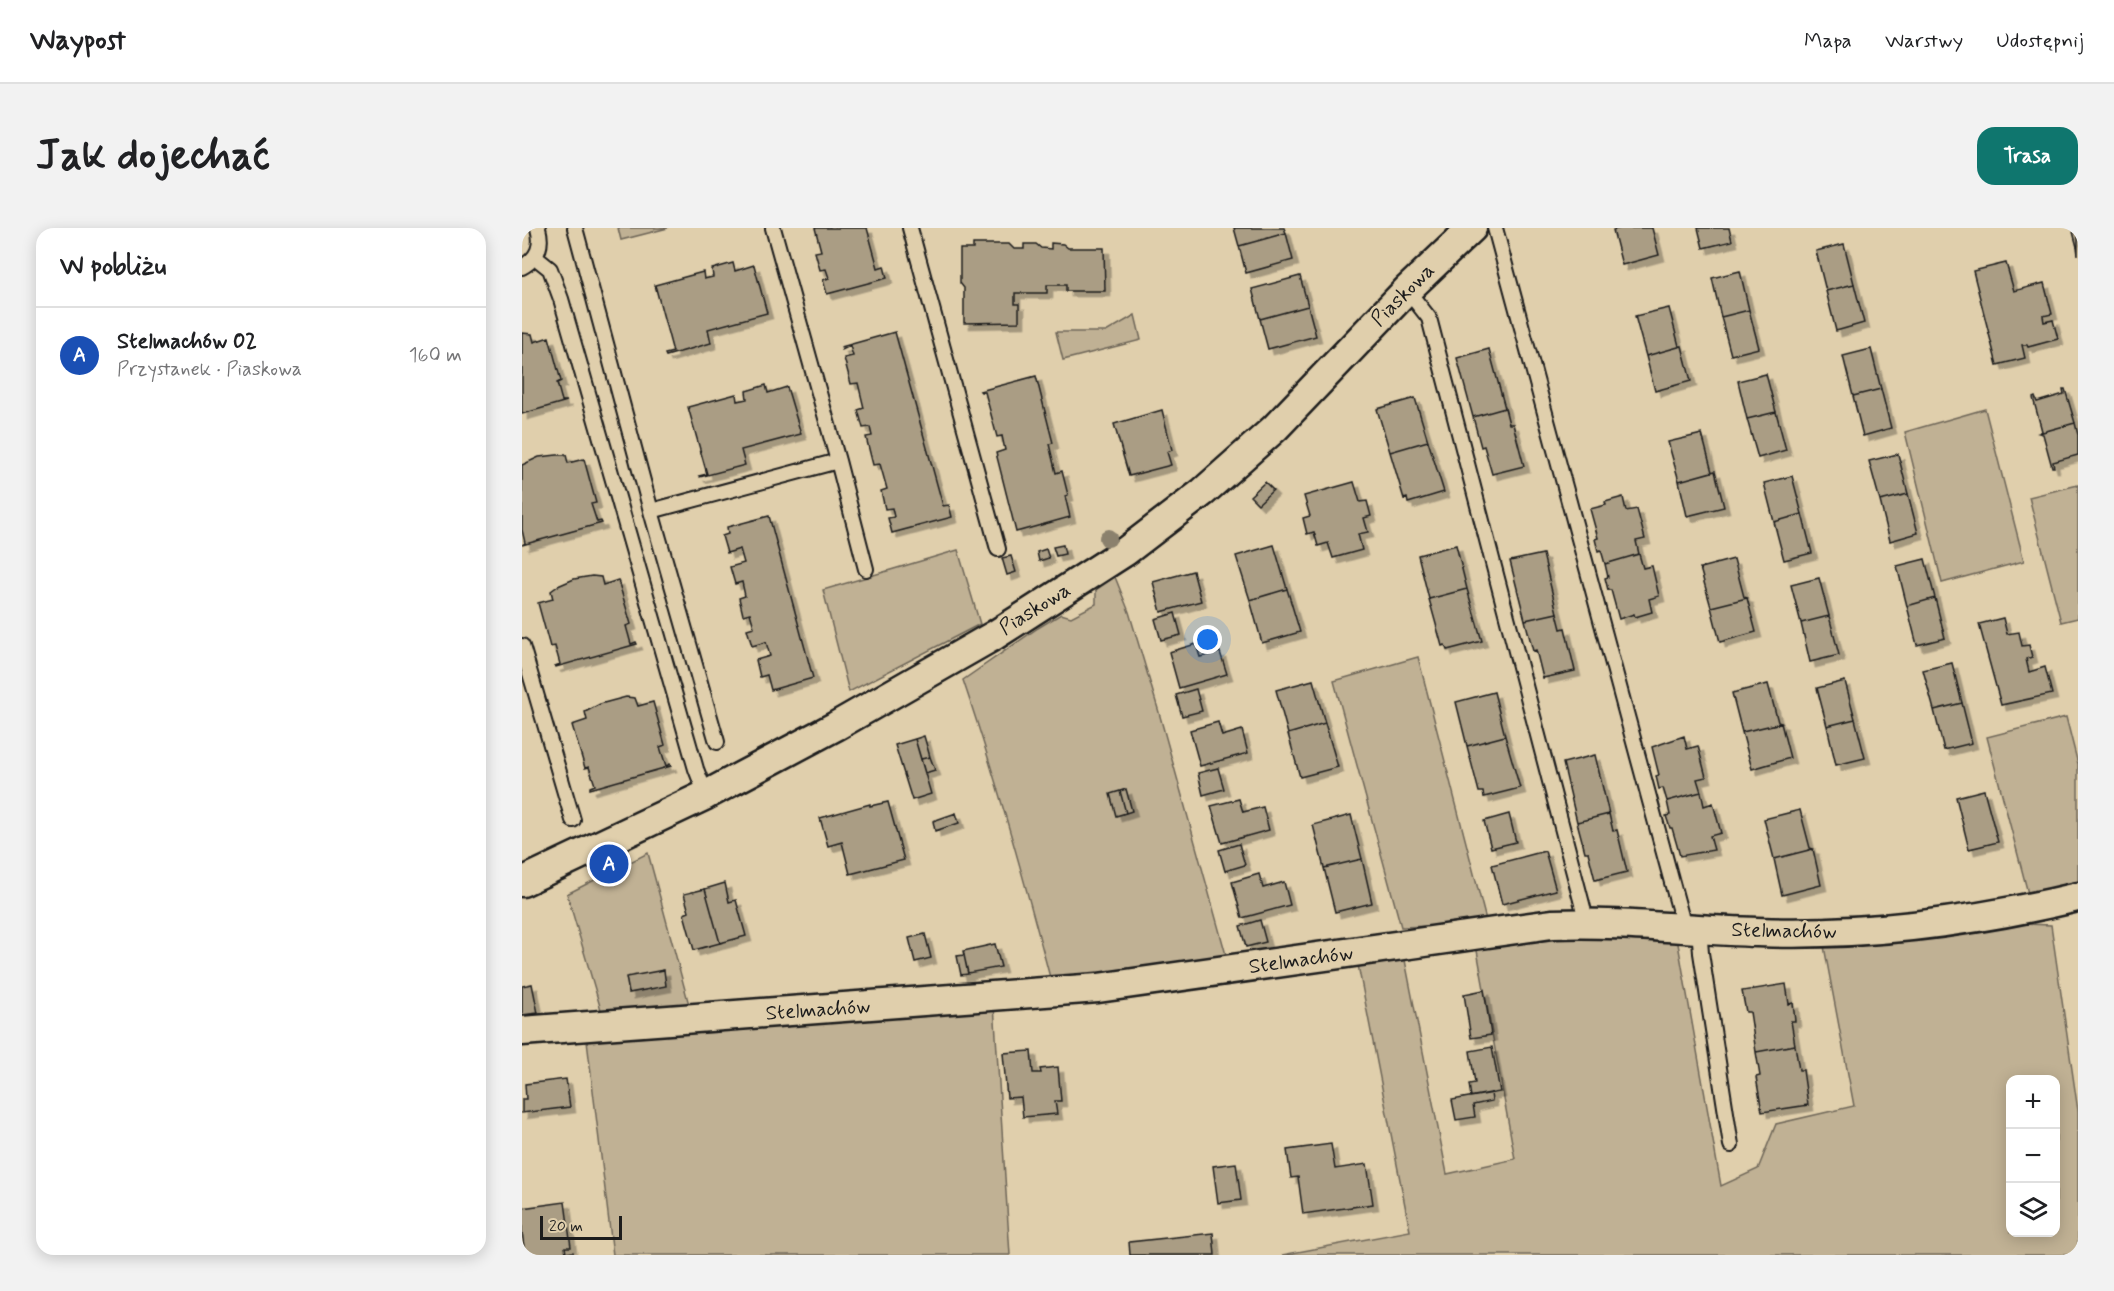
<!DOCTYPE html>
<html lang="pl">
<head>
<meta charset="utf-8">
<style>
  :root { --surface:#fff; --page:#f2f2f2; --text:#202124; --muted:#757577; --line:#e0e0e0; --accent:#0f766e }
  body { margin:0; font-family:Mynerve,sans-serif; background:var(--page); color:var(--text) }
  .controls { position:absolute; right:18px; bottom:18px; display:grid; overflow:hidden; border-radius:12px; box-shadow:0 3px 15px #0003 }
  .controls button { width:54px; height:54px; display:grid; place-items:center; padding:0; border:0; border-bottom:2px solid var(--line); background:var(--surface); color:var(--text); font:30px sans-serif }
  .scale { position:absolute; left:18px; bottom:15px; width:82px; box-sizing:border-box; padding-left:6px; border:3px solid #1c1c1c; border-top:0; font-size:16px; line-height:21px; white-space:nowrap; color:#1c1c1c; -webkit-text-stroke:4px #e0cfac; paint-order:stroke }
  .you { position:absolute; left:686px; top:412px; width:21px; height:21px; margin:-15px; border:4px solid #fff; border-radius:50%; background:#1a73e8; box-shadow:0 0 0 9px #1a73e833 }
  .badge { display:grid; place-items:center; width:39px; height:39px; border-radius:50%; background:var(--accent); color:#fff; font-size:20px; font-weight:700 }
  .pin { position:absolute; translate:-50% -50%; border:3px solid #fff; box-shadow:0 2px 6px #0006 }
  .list { margin:0; padding:0; list-style:none }
  h2 { display:flex; justify-content:space-between; align-items:center; height:78px; margin:0; padding:0 24px; font-size:26px }
  h2 small { font-size:20px; font-weight:400; color:var(--muted) }
  .list li { display:grid; grid-template-columns:39px 1fr auto; gap:18px; align-items:center; box-sizing:border-box; height:96px; padding:0 24px; border-top:2px solid var(--line) }
  .list b { display:block; font-size:22px; white-space:nowrap }
  .list p { margin:0; font-size:20px; white-space:nowrap; color:var(--muted) }
  .list em { font-size:20px; font-style:normal; color:var(--muted) }
  .icon { flex:none; width:33px; height:33px; fill:none; stroke:currentColor; stroke-width:2; stroke-linecap:round; stroke-linejoin:round }
  .map { position:relative; flex:none; width:1556px; height:1027px; overflow:hidden; border-radius:18px }
  header { display:flex; align-items:center; gap:36px; box-sizing:border-box; height:84px; padding:0 30px; background:var(--surface); border-bottom:2px solid var(--line) }
  header strong { font-size:28px }
  nav { display:flex; gap:33px; margin-inline-start:auto; font-size:21px }
  .intro { display:flex; align-items:center; justify-content:space-between; box-sizing:border-box; height:144px; padding:0 36px }
  h1 { margin:0; font-size:42px }
  .button { padding:15px 27px; border-radius:18px; background:var(--accent); color:#fff; font-size:21px; font-weight:700 }
  main { display:flex; gap:36px; padding:0 36px }
  aside { flex:1; background:var(--surface); border-radius:18px; box-shadow:0 3px 15px #0003 }
  .map>svg:first-child { display:block }
</style>
</head>
<body>
<header>
<strong>Waypost</strong>
<nav><a>Mapa</a><a>Warstwy</a><a>Udostępnij</a></nav>
</header>
<div class="intro"><h1>Jak dojechać</h1><a class="button">Trasa</a></div>
<main>
<aside>
<h2>W pobliżu<small></small></h2>
<ul class="list">
<li><span class="badge" style="background:#1a4fb4">A</span><div><b>Stelmachów 02</b><p>Przystanek · Piaskowa</p></div><em>160 m</em></li>
</ul>
</aside>
<div class="map">
<svg width="1556" height="1027" viewBox="0 0 1556 1027">
  <defs>
    <filter id="shadow"><feDropShadow dx="5.5" dy="5.5" stdDeviation="0" flood-color="#0004"/></filter>
  </defs>
  <rect width="100%" height="100%" fill="#e0cfac"/>
  <filter id="ink" filterUnits="userSpaceOnUse"><feTurbulence type="fractalNoise" baseFrequency=".0167" numOctaves="2"/><feDisplacementMap in="SourceGraphic" scale="12" xChannelSelector="R" yChannelSelector="G"/><feConvolveMatrix kernelMatrix="1 2 1 2 8 2 1 2 1" color-interpolation-filters="sRGB"/></filter>
  <g filter="url(#ink)">
    <path fill="#c0b194" stroke="#6e6658" stroke-width="1.5" fill-rule="evenodd" d="M96,0H146L99,12Z
      M613,87L619,112L541,132L534,104H584Z
      M1463,181L1502,333L1420,355L1383,204Z
      M1556,257V390L1539,394L1507,269Z
      M436,322L458,396L327,464L301,362Z
      M593,349L607,384L636,481L706,734L530,757C503,654 475,552 441,452L516,400L539,386L549,389L574,376V362Z
      M896,429L965,696L879,699L812,453Z
      M1544,489L1556,536V662L1508,673L1465,509Z
      M126,625L169,784L82,792L45,666Z
      M1474,695L1529,697L1556,883V1027H760L888,1003L835,732L882,727L925,946L993,931L954,717L1033,704L1155,710L1199,958L1236,941L1254,896L1332,878L1301,713ZM1488,852H1534V1004H1488Z
      M472,777L488,1027H91L64,805Z"/>
    <path fill="#aa9d84" stroke="#1c1c1c" stroke-width="1.5" filter="url(#shadow)" d="M293,0H345L356,40L362,38L365,50L305,66L301,52L307,50L304,41L298,42L293,24L299,23Z
      M712,0H762L764,5L717,18Z
      M1099,0H1130L1137,27L1100,37L1091,2Z
      M1176,0H1207L1210,13L1181,20Z
      M1550,0H1556V27L1555,19Z
      M764,5L771,32L724,45L717,18Z
      M529,15L541,16L546,20H582L583,63H544V57H525V65H493V76H497V94L442,95V60L438,55V21H451V16H487L492,21H502V16H514L519,20L529,21Z
      M1322,16L1332,56L1304,63L1294,23Z
      M211,35L213,43L232,37L245,85L186,101L189,115L144,128L143,126L151,124L133,57L181,44L182,51L191,49L190,41Z
      M1484,35L1492,63L1522,55L1530,86L1521,88L1522,94L1531,92L1536,111L1506,119L1505,117H1500L1503,130L1475,137L1451,43Z
      M1218,43L1227,82L1199,89L1190,50Z
      M778,48L786,78L738,91L730,61Z
      M1332,56L1342,95L1314,103L1304,63Z
      M786,78L794,108L746,121L738,91Z
      M1147,80L1157,118H1160L1124,128L1113,88Z
      M1227,82L1237,120L1209,127L1199,89Z
      M373,104L421,278L427,277L430,289L370,305L366,290L372,289L370,280L363,281L359,263L365,261L358,236L351,237L344,209L350,208L348,199L341,200L336,182L342,180L336,155L329,156L322,130L331,128L328,118L320,122L319,119Z
      M0,105L10,106L12,114L27,109L39,153L35,155L40,173H45L0,186Z
      M1160,118L1169,153L1133,163L1124,128Z
      M967,121L983,180L951,189L935,130Z
      M1349,121L1359,161L1331,168L1321,128Z
      M1244,146L1254,184L1225,191L1216,153Z
      M514,148L531,215L527,216L534,245L540,243L546,267L543,268L548,289L494,304L474,225L483,222L480,208L475,209L463,164H459L458,163Z
      M244,157L246,165L265,159L279,206L219,222L223,237L178,249L177,248L185,246L166,179L214,166L215,173L225,171L224,163Z
      M1359,161L1369,200L1341,208L1331,168Z
      M1541,161H1543L1553,195L1517,205L1520,203L1511,170L1513,169L1515,174L1542,166Z
      M893,170L906,213L868,224L855,181Z
      M983,180L987,196H991L1002,238L970,246L962,218L959,219L951,189Z
      M640,182L650,222L645,224L649,237L607,248L592,196Z
      M1254,184L1264,222L1236,230L1225,191Z
      M1553,195L1556,207V227L1531,234L1532,239H1530L1521,206L1517,205Z
      M1180,206L1190,244L1157,253L1146,214Z
      M906,213L922,264L886,275L885,270L882,271L868,224Z
      M1376,226L1386,266L1358,273L1347,233Z
      M35,227H44L46,235L62,231L74,275L69,276L75,294L79,293L80,295L0,317L3,315L0,302V237L17,229Z
      M1193,243L1202,279L1165,288L1157,253Z
      M1270,248L1280,286L1252,294L1242,255Z
      M743,254L751,262L736,276L728,268Z
      M832,254L838,274L845,273L849,288L842,290L846,304L836,306L840,322L811,330L806,315L796,318L792,304L785,306L781,290L788,288L782,268Z
      M1386,266L1396,305L1368,313L1358,273Z
      M1101,269L1104,283L1115,281L1123,311L1114,313L1117,326L1083,336L1079,322L1076,323L1073,311L1076,310L1068,281L1084,277L1083,274Z
      M1280,286L1290,325L1262,332L1252,294Z
      M247,288L291,450L249,462L245,447L238,449L234,432L248,428L244,414L230,418L225,401L232,399L228,385L221,387L217,370L223,368L220,354L213,356L208,339L222,335L218,321L205,325L200,308L206,306L205,299Z
      M541,317L543,326L534,328L531,319Z
      M752,317L765,361L728,372L714,328Z
      M934,317L945,361L907,371L896,327Z
      M524,321L527,330L517,333L515,324Z
      M1021,326L1035,385L1003,392L988,333Z
      M1117,326L1121,340L1130,338L1137,368L1127,371L1130,384L1113,389L1112,386L1097,391L1089,362H1086L1083,350L1086,349L1083,336Z
      M489,328L494,344L485,347L480,330Z
      M1212,331L1222,369L1225,370L1189,379L1178,340Z
      M1403,331L1413,370L1385,378L1375,338Z
      M671,343L679,373L639,384L631,354Z
      M70,348L79,349L81,357L96,352L109,396L104,398L109,416L114,414L115,416L34,439L33,438L38,436L33,418L28,419L16,375L31,371L29,363L36,358L52,351Z
      M1297,350L1307,388L1279,395L1269,357Z
      M765,361L778,404L740,415L728,372Z
      M945,361L960,413L925,422L923,417L920,418L907,371Z
      M1225,370L1234,404L1198,414L1189,379Z
      M1413,370L1423,410L1395,417L1385,378Z
      M653,385L659,407L639,412L633,391Z
      M1035,385L1039,401L1043,400L1053,443L1021,450L1014,422L1011,423L1003,392Z
      M1307,388L1317,427L1288,434L1279,395Z
      M1481,390L1485,406L1497,404L1500,418L1507,417L1510,429L1504,431L1507,444L1523,439L1530,466L1479,477L1457,396Z
      M674,416L678,429L698,424L705,446L657,460L647,424Z
      M1430,435L1440,475L1412,482L1401,442Z
      M791,452L803,495L766,506L754,462Z
      M1323,453L1333,491L1305,498L1295,460Z
      M1246,456L1256,494L1259,495L1220,504L1210,465Z
      M674,461L680,483L660,488L654,467Z
      M972,464L983,508L945,518L934,474Z
      M104,469L113,470L116,478L131,474L143,517L138,519L144,538L148,536L149,538L68,561V559L73,557L67,539L63,540L50,497L65,492L63,484L78,476Z
      M1440,475L1450,515L1422,522L1412,482Z
      M1333,491L1343,530L1314,537L1305,498Z
      M696,494L700,508L720,502L726,525L678,538L668,502Z
      M803,495L816,539L778,549L766,506Z
      M1259,495L1268,530L1230,541L1220,504Z
      M402,508L408,529L399,531L393,511Z
      M983,508L998,560L962,569L961,564H957L945,518Z
      M1162,508L1165,521L1176,518L1184,549L1175,551L1179,564L1145,573L1141,560L1137,561L1134,548L1137,547L1130,519Z
      M393,511L409,566L390,572L373,517Z
      M1073,527L1087,586L1055,594L1041,535Z
      M408,529L413,542L403,545L399,531Z
      M696,540L702,561L681,567L676,545Z
      M604,561L610,583L604,585L598,563Z
      M1462,562L1476,614L1447,621L1434,569Z
      M598,563L604,585L594,588L588,566Z
      M1179,564L1182,578L1191,575L1199,605L1188,608L1192,622L1158,628L1150,600H1148L1144,588L1148,587L1145,573Z
      M717,571L721,584L741,579L747,602L700,615L689,578Z
      M366,574L382,632L328,646L320,614L306,618L298,590L348,576V578Z
      M1278,582L1288,620L1291,621L1252,631L1242,591Z
      M434,585L437,595L413,603L411,593Z
      M987,586L994,614L969,620L962,593Z
      M1087,586L1091,603L1095,602L1105,644L1073,652L1066,624H1063L1055,594Z
      M829,587L840,631L802,640L791,597Z
      M717,616L723,637L703,643L697,622Z
      M1291,621L1299,657L1260,667L1252,631Z
      M1023,623L1034,662L980,676L970,637Z
      M840,631L850,675L813,684L802,640Z
      M737,646L741,660L762,654L768,677L720,690L710,654Z
      M203,655L207,674L214,672L224,708L198,715L183,661Z
      M183,661L198,715L172,722L162,686L167,684L162,666Z
      M738,692L744,714L724,719L718,698Z
      M403,706L409,730L393,734L387,710Z
      M473,716L479,739L446,745L441,723Z
      M442,727L446,746L439,747L435,728Z
      M142,742L144,758L107,765L104,749Z
      M10,756L16,785L0,787V758Z
      M1264,756L1267,776L1271,775L1273,793H1269L1273,817L1234,824L1228,784H1224L1220,763Z
      M962,762L969,807L949,810L942,766Z
      M1273,817L1277,842H1281L1286,877L1240,884L1234,849L1238,848L1234,824Z
      M970,819L978,864L949,869L947,856L953,855L948,823Z
      M509,823L511,845H519L518,841L536,839L539,873H533L535,886L501,889L499,869L485,870L481,825Z
      M44,851L48,879L0,885V871H4L3,856Z
      M969,865L970,873L951,877L953,889L934,892L930,872Z
      M809,916L813,941L845,936L851,976L781,986L776,949L769,950L765,922Z
      M714,935L719,972L696,975L691,938Z
      M43,974L49,1019H43L44,1025L51,1024V1027H3L0,1003V980Z
      M691,1005L693,1027H608L607,1014Z"/>
    <g fill="none" stroke-linecap="round" stroke-linejoin="round">
      <g stroke="#1c1c1c" stroke-width="18">
        <path id="service" d="M53,0L129,283L316,233
          M251,0L316,233L344,341
          M388,0L476,321
          M973,0L1162,699
          M13,29L28,41L39,71L174,541L184,567
          M0,39C16,30 21,18 16,0
          M885,62L907,90L1065,695
          M129,283L195,514
          M0,418L51,592
          M1177,700L1179,725L1209,917"/>
      </g>
      <g stroke="#1c1c1c" stroke-width="33">
        <path id="minor" d="M0,654L184,567L314,498L473,407L604,323L681,264L753,200L885,62L950,0
          M0,803L576,760L1030,696C1099,693 1167,702 1235,704C1344,708 1451,694 1556,669"/>
      </g>
      <use href="#service" stroke="#e0cfac" stroke-width="14"/>
      <use href="#minor" stroke="#e0cfac" stroke-width="28"/>
    </g>
    <circle fill="#8b816d" cx="586" cy="310" r="9"/>
  </g>
  <g text-anchor="middle" dominant-baseline="central" stroke-width="5" stroke-linejoin="round" paint-order="stroke">
    <g font-size="21" fill="#1c1c1c" stroke="#e0cfac">
      <text transform="translate(881 67) rotate(-45)">Piaskowa</text>
      <text transform="translate(513 381) rotate(-32)">Piaskowa</text>
      <text transform="translate(1262 703) rotate(1)">Stelmachów</text>
      <text transform="translate(779 732) rotate(-8)">Stelmachów</text>
      <text transform="translate(296 782) rotate(-4)">Stelmachów</text>
    </g>
  </g>
</svg>
<div class="controls">
<button>+</button>
<button>−</button>
<button><svg class="icon" aria-label="layers" viewBox="0 0 24 24"><path d="M12 4l9 5-9 5-9-5zM3 14l9 5 9-5"/></svg></button>
</div>
<div class="scale">20 m</div>
<div class="you"></div>
<div class="pin badge" style="left:87px;top:636px;background:#1a4fb4">A</div>
</div>
</main>
</body>
</html>
